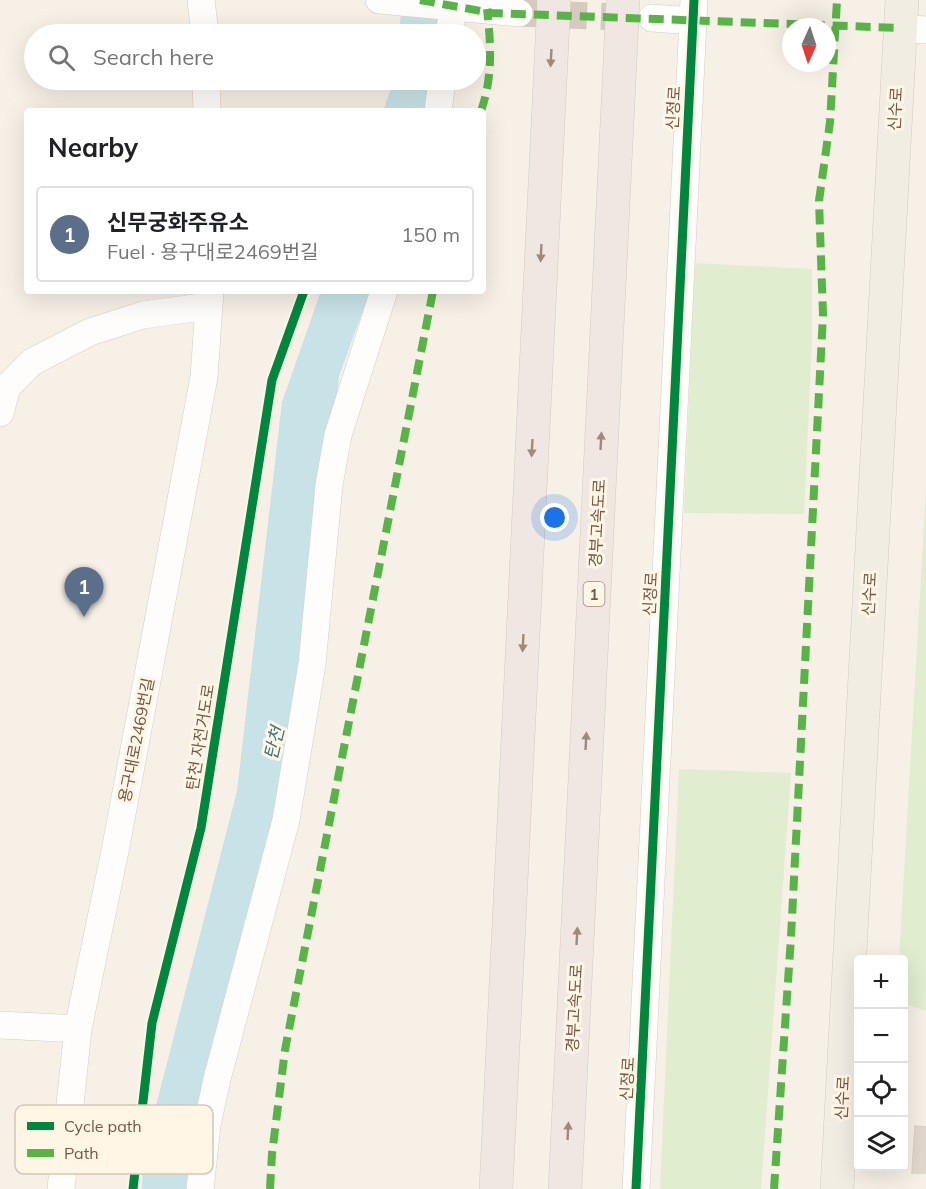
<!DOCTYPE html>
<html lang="en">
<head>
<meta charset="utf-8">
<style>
  :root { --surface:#fff; --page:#f6f6f6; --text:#202124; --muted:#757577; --line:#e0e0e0; --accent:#a28d7e }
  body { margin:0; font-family:Mulish,"Noto Sans KR",sans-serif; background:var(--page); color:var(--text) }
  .controls { position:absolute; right:18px; bottom:18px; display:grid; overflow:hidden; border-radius:6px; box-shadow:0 6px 24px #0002 }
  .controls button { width:54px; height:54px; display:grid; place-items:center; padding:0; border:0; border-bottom:2px solid var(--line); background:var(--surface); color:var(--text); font:30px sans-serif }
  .compass { position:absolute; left:782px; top:18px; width:54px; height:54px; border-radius:50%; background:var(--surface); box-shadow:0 6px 24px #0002; rotate:183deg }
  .you { position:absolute; left:555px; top:518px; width:21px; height:21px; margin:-15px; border:4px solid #fff; border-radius:50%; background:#1a73e8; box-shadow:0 0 0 9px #1a73e833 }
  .badge { display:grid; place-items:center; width:39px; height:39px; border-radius:50%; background:var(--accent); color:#fff; font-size:20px; font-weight:700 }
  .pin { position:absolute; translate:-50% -50px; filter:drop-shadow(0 2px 3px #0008) }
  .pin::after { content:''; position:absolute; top:32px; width:21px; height:18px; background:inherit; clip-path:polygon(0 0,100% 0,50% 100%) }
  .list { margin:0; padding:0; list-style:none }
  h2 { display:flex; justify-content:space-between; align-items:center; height:78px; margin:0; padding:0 24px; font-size:26px }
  h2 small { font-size:20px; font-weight:400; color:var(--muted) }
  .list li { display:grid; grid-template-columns:39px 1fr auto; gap:18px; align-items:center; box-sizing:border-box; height:96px; margin:0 12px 12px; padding:0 12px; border:2px solid var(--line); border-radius:6px }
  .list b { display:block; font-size:22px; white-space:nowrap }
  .list p { margin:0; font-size:20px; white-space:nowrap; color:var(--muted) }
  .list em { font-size:20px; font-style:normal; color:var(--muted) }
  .icon { flex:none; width:33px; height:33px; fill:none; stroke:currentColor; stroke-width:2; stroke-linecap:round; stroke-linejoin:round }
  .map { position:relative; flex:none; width:926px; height:1189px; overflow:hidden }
  .search { position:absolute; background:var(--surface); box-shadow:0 6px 24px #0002; left:24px; top:24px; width:462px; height:66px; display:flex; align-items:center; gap:15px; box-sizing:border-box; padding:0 21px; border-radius:33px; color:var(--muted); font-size:22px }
  .panel { position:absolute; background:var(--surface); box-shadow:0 6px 24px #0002; left:24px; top:108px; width:462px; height:186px; border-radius:6px }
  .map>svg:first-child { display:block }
</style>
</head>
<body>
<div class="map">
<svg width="926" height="1189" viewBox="0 0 926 1189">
  <rect width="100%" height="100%" fill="#f6f0e6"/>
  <path fill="#e0edcf" d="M695,263L812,269V342L804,514L684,513Z
    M926,490V1011L904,1004V960L899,959Z
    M679,769L791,773L761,1189H660Z"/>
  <path fill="#c7e3e7" d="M402,0H448V34H399Z
    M394,80H446L434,111H383Z
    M321,291H370L339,376L311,690L202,1189H142L143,1156L237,791L282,402Z"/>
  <path fill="#e2d8cd" stroke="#dfd3c8" stroke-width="1.5" d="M915,1126L926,1127V1173H912Z"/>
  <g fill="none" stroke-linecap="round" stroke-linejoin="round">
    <path stroke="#d6cabe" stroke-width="27" stroke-dasharray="27 14" stroke-linecap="butt" d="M519,13L642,18"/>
    <g stroke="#d7cdc4" stroke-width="28">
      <path id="minor" d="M201,0L205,34
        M379,0L519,13
        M652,18L693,21
        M900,28L926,30
        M449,34L453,8
        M206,80L207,111
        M438,111L442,80
        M0,413L7,387L32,362L90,332L143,315L209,306
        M0,1025L78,1029
        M61,1189L78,1029L115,851L204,377L210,291
        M200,1189L207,1125L217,1079L286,820L312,664L329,485L338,435L384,291
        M636,1189L694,0"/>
    </g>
    <g stroke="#d5cbc3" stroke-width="34">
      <path id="major" d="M837,1189L902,0"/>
    </g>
    <g stroke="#d5cbc3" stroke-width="34">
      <path id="highway" d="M496,1189L554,0
        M565,1189L623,0"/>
    </g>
    <use href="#minor" stroke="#fefdfb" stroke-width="27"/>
    <use href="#major" stroke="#f2ede3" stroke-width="33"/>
    <use href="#highway" stroke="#f0e7e2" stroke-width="33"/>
    <path stroke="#59b447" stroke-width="8" stroke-dasharray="15 8" stroke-linecap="butt" d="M420,0L492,13L900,28
      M481,111C493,77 491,44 487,9
      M270,1189L272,1154L285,1050L433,291
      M774,1189L791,937L823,315L819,201L830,122L837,0"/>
    <g stroke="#fff6e6" stroke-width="13">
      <path id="cycleway" d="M133,1189L152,1023L201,828L272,380L304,291
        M636,1189L694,0"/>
    </g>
    <use href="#cycleway" stroke="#00873e" stroke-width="9"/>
  </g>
  <defs><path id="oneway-solid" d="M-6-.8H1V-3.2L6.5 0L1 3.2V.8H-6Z" transform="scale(1.5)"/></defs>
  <g fill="#9f897d">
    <use href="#oneway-solid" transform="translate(551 58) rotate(93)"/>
    <use href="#oneway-solid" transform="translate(541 253) rotate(93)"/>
    <use href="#oneway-solid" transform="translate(601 441) rotate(-87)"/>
    <use href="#oneway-solid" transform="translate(532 448) rotate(93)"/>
    <use href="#oneway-solid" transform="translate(523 643) rotate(93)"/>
    <use href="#oneway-solid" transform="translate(586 741) rotate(-87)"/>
    <use href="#oneway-solid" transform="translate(577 936) rotate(-87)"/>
    <use href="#oneway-solid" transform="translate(568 1131) rotate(-87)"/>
  </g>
  <g text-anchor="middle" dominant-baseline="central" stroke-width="6" stroke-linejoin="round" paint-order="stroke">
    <rect fill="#fff6e6" stroke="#9e8776" stroke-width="1.5" x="583.5" y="582" width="21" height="24" rx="4.5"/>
    <g font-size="15" font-weight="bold" fill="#745746">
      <text x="594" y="594">1</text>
    </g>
    <g font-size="16" fill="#745746" stroke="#fff6e6">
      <text transform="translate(673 108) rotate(-87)">신정로</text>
      <text transform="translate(895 109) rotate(-87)">신수로</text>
      <text transform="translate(597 523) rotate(-87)">경부고속도로</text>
      <text transform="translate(650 594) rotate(-87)">신정로</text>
      <text transform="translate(869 594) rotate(-87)">신수로</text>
      <text transform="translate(200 737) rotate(-81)">탄천 자전거도로</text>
      <text transform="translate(136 740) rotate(-79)">용구대로2469번길</text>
      <text transform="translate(574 1008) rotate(-87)">경부고속도로</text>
      <text transform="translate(627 1079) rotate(-87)">신정로</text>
      <text transform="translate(842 1098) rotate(-87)">신수로</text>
    </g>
    <g font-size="18" font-style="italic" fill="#3c7481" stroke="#fff6e6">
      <text transform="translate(274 743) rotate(-76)">탄천</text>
    </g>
  </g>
  <rect x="15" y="1105" width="198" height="69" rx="9" fill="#fff6e6" stroke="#d5c6b6" stroke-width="1.5"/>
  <rect x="27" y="1122" width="27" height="8" fill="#00873e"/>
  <rect x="27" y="1149" width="27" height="8" fill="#59b447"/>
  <g font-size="16" fill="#745746">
    <text x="64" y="1132">Cycle path</text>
    <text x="64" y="1159">Path</text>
  </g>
</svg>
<div class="controls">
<button>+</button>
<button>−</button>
<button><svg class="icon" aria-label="locate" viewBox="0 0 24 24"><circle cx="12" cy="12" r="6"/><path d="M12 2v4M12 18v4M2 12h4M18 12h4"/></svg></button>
<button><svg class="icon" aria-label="layers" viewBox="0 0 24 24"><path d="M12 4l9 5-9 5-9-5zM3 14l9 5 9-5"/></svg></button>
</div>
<svg class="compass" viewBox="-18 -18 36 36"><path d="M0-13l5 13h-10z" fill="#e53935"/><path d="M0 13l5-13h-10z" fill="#757577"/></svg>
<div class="you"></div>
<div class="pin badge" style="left:84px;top:617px;background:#5c6f8a">1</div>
<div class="search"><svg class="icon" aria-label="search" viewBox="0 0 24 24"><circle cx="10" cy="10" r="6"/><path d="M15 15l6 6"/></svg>Search here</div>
<section class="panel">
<h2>Nearby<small></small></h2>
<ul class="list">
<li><span class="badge" style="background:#5c6f8a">1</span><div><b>신무궁화주유소</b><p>Fuel · 용구대로2469번길</p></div><em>150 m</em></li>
</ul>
</section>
</div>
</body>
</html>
